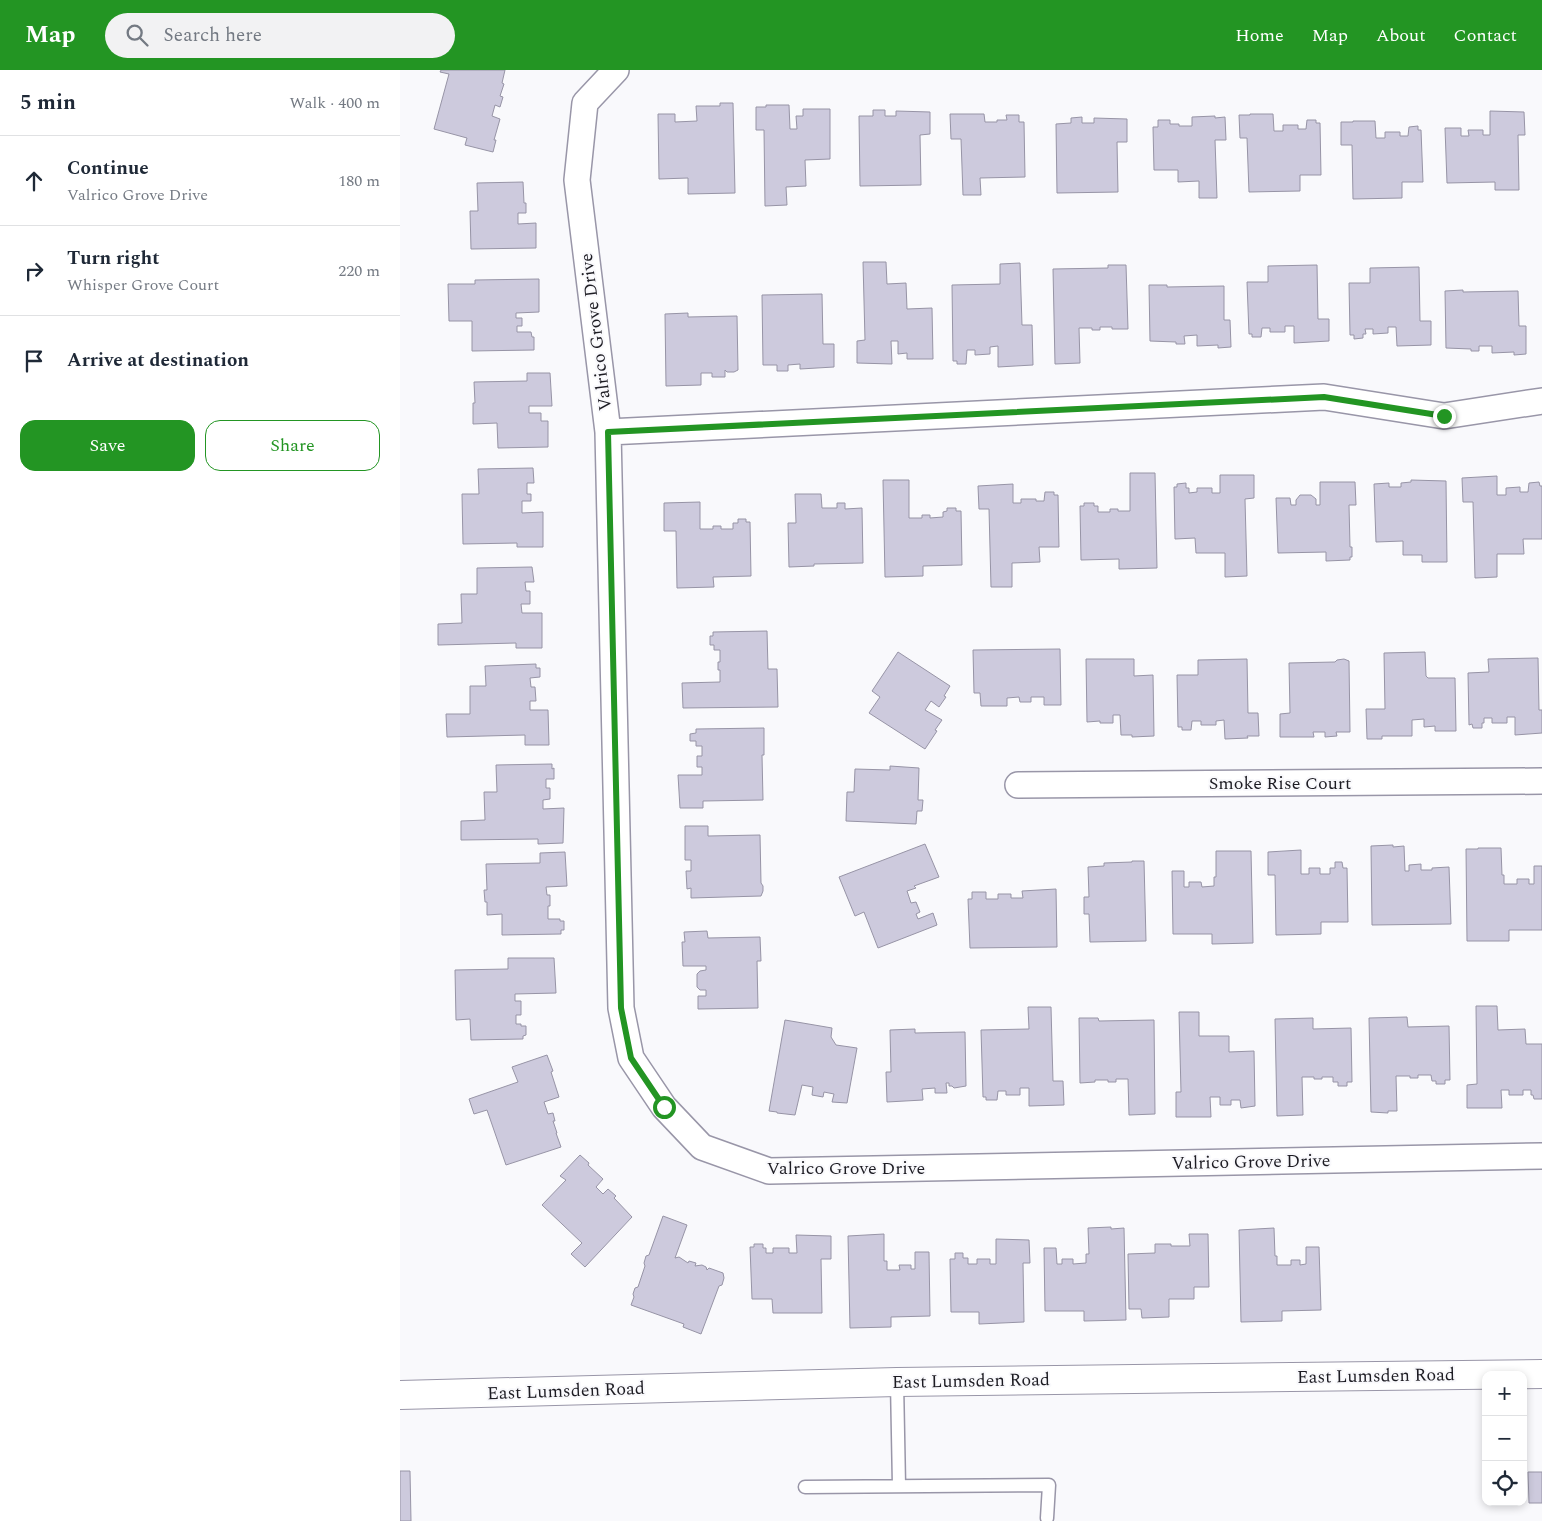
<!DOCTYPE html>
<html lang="en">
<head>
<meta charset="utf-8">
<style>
  :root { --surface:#fff; --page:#f2f2f3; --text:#1f2937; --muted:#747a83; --line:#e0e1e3; --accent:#239523 }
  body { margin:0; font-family:Spectral,serif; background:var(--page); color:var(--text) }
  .controls { position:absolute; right:15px; bottom:15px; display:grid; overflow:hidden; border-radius:10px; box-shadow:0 2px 8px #0003 }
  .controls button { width:45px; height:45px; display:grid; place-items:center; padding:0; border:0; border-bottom:1px solid var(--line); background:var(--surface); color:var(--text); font:25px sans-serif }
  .stop { position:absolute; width:15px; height:15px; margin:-11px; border:4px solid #239523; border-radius:50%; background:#fff }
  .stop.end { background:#239523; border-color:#fff; box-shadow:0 1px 5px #0008 }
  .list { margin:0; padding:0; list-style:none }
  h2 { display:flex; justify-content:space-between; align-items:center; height:65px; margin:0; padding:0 20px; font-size:21px }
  h2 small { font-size:16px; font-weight:400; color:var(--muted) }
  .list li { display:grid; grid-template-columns:32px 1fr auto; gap:15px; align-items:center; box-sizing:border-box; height:90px; padding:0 20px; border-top:1px solid var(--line) }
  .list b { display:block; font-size:19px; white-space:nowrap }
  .list p { margin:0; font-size:16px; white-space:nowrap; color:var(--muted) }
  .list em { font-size:16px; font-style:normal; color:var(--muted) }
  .actions { display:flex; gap:10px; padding:15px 20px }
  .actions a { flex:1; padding:11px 0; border:1px solid var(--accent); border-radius:15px; text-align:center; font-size:18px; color:var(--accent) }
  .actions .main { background:var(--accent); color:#fff }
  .icon { flex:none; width:28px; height:28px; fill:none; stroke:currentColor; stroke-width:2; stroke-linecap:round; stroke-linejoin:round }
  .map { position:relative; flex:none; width:1142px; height:1451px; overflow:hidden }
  header { display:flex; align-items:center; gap:30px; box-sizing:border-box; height:70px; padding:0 25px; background:var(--accent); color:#fff }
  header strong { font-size:24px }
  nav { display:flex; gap:28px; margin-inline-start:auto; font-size:18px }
  .search { width:350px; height:45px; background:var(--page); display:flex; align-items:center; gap:12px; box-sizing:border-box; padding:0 18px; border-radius:28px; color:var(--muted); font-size:19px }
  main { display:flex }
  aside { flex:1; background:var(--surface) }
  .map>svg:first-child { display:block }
</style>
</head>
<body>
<header>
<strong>Map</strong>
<div class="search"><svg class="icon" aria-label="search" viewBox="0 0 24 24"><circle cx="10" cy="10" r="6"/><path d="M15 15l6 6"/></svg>Search here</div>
<nav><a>Home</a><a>Map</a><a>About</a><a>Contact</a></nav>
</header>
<main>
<aside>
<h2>5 min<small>Walk · 400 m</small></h2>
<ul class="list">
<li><svg class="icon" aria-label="ahead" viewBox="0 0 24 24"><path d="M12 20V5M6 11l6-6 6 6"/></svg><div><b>Continue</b><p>Valrico Grove Drive</p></div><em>180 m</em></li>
<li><svg class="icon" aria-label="right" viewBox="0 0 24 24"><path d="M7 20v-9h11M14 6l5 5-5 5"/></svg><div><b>Turn right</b><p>Whisper Grove Court</p></div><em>220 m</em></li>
<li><svg class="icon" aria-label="arrive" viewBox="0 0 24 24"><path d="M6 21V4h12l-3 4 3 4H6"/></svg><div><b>Arrive at destination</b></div></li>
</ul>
<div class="actions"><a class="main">Save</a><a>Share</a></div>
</aside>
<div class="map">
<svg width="1142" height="1451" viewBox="0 0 1142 1451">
  <rect width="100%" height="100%" fill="#f9f9fc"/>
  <path fill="#cdcadd" stroke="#9794a6" d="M41,0H105L102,13L104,14L100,26L103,27L100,37L95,35L92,46L100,49L94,70H96L93,82L65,75L67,68L34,59L49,4L40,2Z
    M320,33H333L335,123L288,124V108L259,109L258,44H275V52L297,51L296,36H320Z
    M366,35H389L390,59H397L396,46H403V39H430V89L405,90L406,116L386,117L387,135L365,136L364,60H356V37H366Z
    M473,40H485V46H496V41L530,42V64L520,65L521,115L460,116L459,46H473Z
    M1090,41L1124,42L1125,65H1118L1119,120H1095V112L1047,113L1045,58H1061V66H1069L1068,60H1083V65H1090Z
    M550,44H584L585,52H597V50H607L606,45H619V52H624L625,107L580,108L581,125H563L561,69H551Z
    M850,44H873L874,61H883V55H898V59H906L907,50H916V53H920L921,105H900V121L849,122L847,68H840L839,45H850Z
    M815,46V48L825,47L826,70H815L817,128H799V111L778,112V100H754L753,57H758V50H770V54H779V56H792V47Z
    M682,47V53H694V48L727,49V72H717L718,122L657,123L656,54L671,53V48Z
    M953,51H975L976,68H985V62H1000V66H1008L1009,57L1018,56V60H1021L1023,112H1002V128L953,129L952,75H941V52H953Z
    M123,112L124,133H126V143H118V154L136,153V178L71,179L70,141H78L77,113Z
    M463,192H486L487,214L506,213L507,239L532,238L533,289H507V283L498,284V271H491L492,294L457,293V271L465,270Z
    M620,193L622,255H632L633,295L598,297V276L590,277V284L575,285V280H567L566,294H557V291H553L552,215L600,214V194Z
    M708,195H726L728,259H712V257H700V260H692V258H679L680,293L655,294L653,199L708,198Z
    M917,195L918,249H929V271L894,273V256H885V262H870V258H862L861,267H852V264H849L847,212H868V196Z
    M1019,197L1020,251H1031V275L997,276L996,257H988V263L973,264V259H965L966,264H963V268L954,269V265H950L949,213H970V198Z
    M139,209V242L116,243V248H122V256H117V262H131L132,267H134V280L72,281V251H49L48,214H75V210Z
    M749,215H767V217L824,216V250H830L831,277L818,278V275L797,276V265L784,266L785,274H776V272L750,271Z
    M1063,220V222L1118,221L1119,256H1126V284L1114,285V282L1092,283V276H1079V281H1071V279L1046,278L1045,221Z
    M422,224L423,274H434V297L400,299V294L388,295V301H377V295H363L362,225Z
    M288,243V247L337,246L338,300L334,302H327L325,300V307H312V303H301V315L266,316L265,244Z
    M127,303H150L152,336H129V343H141V351H148V377L98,378L97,353L73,354V333H75L74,312L127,311Z
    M133,398L134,413H127V424H131V431H122V443L143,442V477H117V473L63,474L62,424H79L78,399Z
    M730,403H755L757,498L719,499V489L681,490L680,436H684V433H694V436H698V442H710V439H718V441H730Z
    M820,405H854V428L845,429L847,506L825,507V483H796L795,468L775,469L774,417H777V414L786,413V418H789V423L797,422V418H812V423H820Z
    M1097,406V425H1106V418L1120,417V422H1128L1129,413L1139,412L1140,416H1142V469H1123L1124,484H1097V507L1075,508L1073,432H1063L1062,408Z
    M483,410H509V448H522V445H530V448L543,447V442L547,441V438H556V441H561L562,495L523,496V506L485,507Z
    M1011,410L1046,411L1047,492H1022V485H1003V471L976,472L974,414L989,413V417H1001V413L1011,412Z
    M920,412H955L956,435H949L950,477H952V487H950V490L926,491V482L878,483L876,428H890L891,435H896V430L900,425H911L916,429V435H920Z
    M613,414V433H621V429H636V431H644L645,422H654V425H658L659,477H639L640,492L612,493V517H591L589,439H579L578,416Z
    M395,424H421L422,438H437V433H445V439L462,438L463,493L414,494V496L389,497L388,453H396Z
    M300,432V459H313V456H321V459H333V453H338V449H346V452H350L351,506L313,507L314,517L277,518L276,461H264V433Z
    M132,497L134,512H125L126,521H130V534H121L122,543H142V578H116V573L38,575V554L62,553L61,524H77V498Z
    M367,561L368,599H377L378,637L283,638L282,613L320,612V600H318V592H320V580H314V575H310V566H313V562Z
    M660,579L661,635H644V627H631V632H620L619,627L607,628V636H581L580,623H574L573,580Z
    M498,582L550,616L544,626L546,627L539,637L531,631L525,640L542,650L535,660L537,661L525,679L469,643L480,627L472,621Z
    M1025,582L1026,606L1028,608H1055L1056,661H1035V656L1024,657V649L1012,650V666H982V669H967L966,639H985L984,583Z
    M1138,588L1139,640H1142V663L1115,665V647H1107V653H1092V648H1084V653H1082V658H1073L1072,654L1069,655L1068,603L1089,602L1088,589Z
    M686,589H734V606L753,605L754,666L732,667V665H721L720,645H713V653H700V651L687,652Z
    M847,589L848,643H858L859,666H847L848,668L825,669L824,650L816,651V655H801V651H792L791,660H782V657H778L777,605H798V590Z
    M944,589L949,591L950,662H936L937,666L925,667V662H913L914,667H880V644L890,643L889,593L935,592L937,590Z
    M136,594V598H140V607L130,608L131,617H135L136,631H130V640H148L149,675H125V665L47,667L46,644H70V616H86L85,596Z
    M364,658V685H362L363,730L303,731V738H280L278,705H302V697H297V686H302V676H296V671H290V664L296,663V659Z
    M152,694V699L154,698V709H146V718H150V729L143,730V739L164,738L163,773L138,774V769L61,770V751L85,750L84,722H97L96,695Z
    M490,696L519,698L518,730H523L522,741H517L516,754L446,751L447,722H454L455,699L490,700Z
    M285,756H308V766L360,765L361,813L363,816V821L361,826L291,828V818L287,819L286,801H291V790H285Z
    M525,774L539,807L514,816L516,818L507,821L511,833L516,832L520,842L516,844L518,849L533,843L537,855L478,878L464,842L455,846L439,807Z
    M993,775V777L1004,776L1005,801H1009V795L1021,794V800H1032V798L1049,797L1051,854L972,855L971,776Z
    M1078,778H1101L1102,805H1104V814H1117V809H1129V814H1134V796H1142V860H1109V871H1067L1066,779H1078Z
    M901,780V804H909V798H920V804H930V798H935V792H942L943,798H947L948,852H921V864L876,865L875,805H868V782Z
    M816,781H851L853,873L812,874V864H773L772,801H784V817H789V812H801L802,817L814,816V807H816Z
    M165,782L167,816L146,817L147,825H150V836H148V849H160V851H164V860H161V864L102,865V844L87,845V832H85L84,820H87L86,794L140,793V783Z
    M732,791H744L746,871L690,872L689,844H684V827H689L688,797L704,796V793L732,792Z
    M656,819L657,877L570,878L568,829H572V822H586V829H598V824H611V828H623L622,821Z
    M307,861L308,868L360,867L361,891H357L358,938L298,939V926H306V920H300L297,917V904L300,901L306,900V896H283L282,872H285L284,862Z
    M108,888H154L156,923L115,924V931H121V945H116V954H121V956H126V965L123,966V969L71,970L70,949L56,950L55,900L108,899Z
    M1076,936H1097L1098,960L1125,959L1126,974H1142V1029H1134L1133,1025H1131V1020H1123V1025H1109V1020H1101L1102,1038H1067V1015L1077,1014Z
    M628,937H651L653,1011H663L664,1035L629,1036V1018H620V1025H606V1021H598L597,1030H586V1027H583L581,960L629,959Z
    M779,942H799V966H829V982L854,981L855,1036L841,1038L840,1030H831V1035H820V1027H810L811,1047H776V1022H781Z
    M1007,947L1008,957L1049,956L1050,1010H1045V1014H1036V1011H1032L1031,1005H1018V1008H1010V1006H996L997,1041H988V1043L971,1042L969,948Z
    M679,948H698L699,951L754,950L755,1044L729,1045L728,1009H716V1012H708V1010H695V1012L680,1013Z
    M913,948V959L951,958L952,1012H947V1016H938V1012H933V1007H922V1009H914V1007H902L903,1045L877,1046L875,949Z
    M385,950L432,958L431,967L436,975L457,978L447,1033L432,1032L434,1024L424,1022L423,1027L412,1025L413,1017L402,1015L395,1045L377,1043V1042L369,1041Z
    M515,959V963L565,962L566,1016L554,1018L552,1016H549V1013H546L547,1023H535V1018L522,1019L523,1030L487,1032L486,1002H491L490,960Z
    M147,985L153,1001L151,1002L159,1027L144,1032L148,1044L153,1043L155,1051H153L157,1063H156L161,1077L106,1095L87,1040L74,1044L69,1029L118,1012L112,997Z
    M180,1085L189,1093L188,1095L203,1109L196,1117L203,1124L208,1119L216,1126L214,1128L232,1147L185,1197L171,1184L182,1173L142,1135L166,1110L160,1106Z
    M263,1146L287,1155L275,1188L279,1187L288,1193L289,1191L296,1193L295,1196L302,1195L306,1197L307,1200L309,1198L323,1203L324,1208L322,1215L319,1216L301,1264L283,1257L284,1254L231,1235L234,1227L233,1224L235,1218L238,1217L245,1196L244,1193L246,1186L249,1185Z
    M711,1157V1159L724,1158L726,1250L684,1251V1241H645L644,1178H656L657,1194H662V1189H673V1194L686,1193V1184H689L688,1158Z
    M874,1158L875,1186H877V1195H891V1190H900V1195L906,1194V1177H919L921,1240L882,1241V1251L841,1252L839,1160Z
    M484,1164V1191H487V1200H500L499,1195H511V1199H515V1182H529L530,1246L491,1247V1257L450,1258L448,1166Z
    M789,1164H808L809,1217H794V1229H769V1247L742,1248L741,1239H729L728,1184L755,1183V1174H771V1176H790Z
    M396,1165L431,1166V1189H421L422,1243H373L372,1229H352L350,1177H354V1174H363V1178H366V1183H373V1178H389V1183H397Z
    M596,1169L629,1170L630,1193H623L624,1252L579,1254V1242H551L550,1189H555V1183H563V1188H568V1194H577V1189H590V1194H596Z
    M0,1401H10L11,1451H0Z
    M1128,1402H1142V1433H1129Z"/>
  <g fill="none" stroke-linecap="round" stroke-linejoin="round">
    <g stroke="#9996a8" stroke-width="15">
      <path id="service" d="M497,1312L499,1416
        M405,1417L649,1415L647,1448"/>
    </g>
    <g stroke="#9996a8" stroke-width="28">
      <path id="minor" d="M216,0L185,33L177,110L208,362L221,938L231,988L264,1037L302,1077L369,1101L1142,1086
        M208,362L924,327L1044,346L1142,331
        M618,715L1142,711"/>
    </g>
    <g stroke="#9996a8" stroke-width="30">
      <path id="tertiary" d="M0,1325L497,1312L1142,1304"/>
    </g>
    <use href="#service" stroke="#fff" stroke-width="12"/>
    <use href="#minor" stroke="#fff" stroke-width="25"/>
    <use href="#tertiary" stroke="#fff" stroke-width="28"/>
  </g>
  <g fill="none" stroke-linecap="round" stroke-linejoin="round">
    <path stroke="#239523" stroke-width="6" d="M264,1037L231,988L221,938L208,362L924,327L1044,346"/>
  </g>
  <g text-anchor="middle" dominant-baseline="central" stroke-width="4" stroke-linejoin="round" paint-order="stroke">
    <g font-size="18" fill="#1d1c23" stroke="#f9f9fc">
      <text transform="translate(196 262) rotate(-97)">Valrico Grove Drive</text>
      <text x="880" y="713">Smoke Rise Court</text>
      <text transform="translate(851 1092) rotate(-1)">Valrico Grove Drive</text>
      <text x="446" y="1098">Valrico Grove Drive</text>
      <text transform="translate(976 1306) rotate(-1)">East Lumsden Road</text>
      <text transform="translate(571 1311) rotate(-1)">East Lumsden Road</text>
      <text transform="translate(166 1321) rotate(-2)">East Lumsden Road</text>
    </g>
  </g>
</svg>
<div class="controls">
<button>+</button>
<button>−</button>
<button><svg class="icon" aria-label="locate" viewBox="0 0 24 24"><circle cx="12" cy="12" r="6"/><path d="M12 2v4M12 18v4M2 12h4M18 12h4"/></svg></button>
</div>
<div class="stop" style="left:264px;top:1037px"></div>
<div class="stop end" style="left:1044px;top:346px"></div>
</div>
</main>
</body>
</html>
